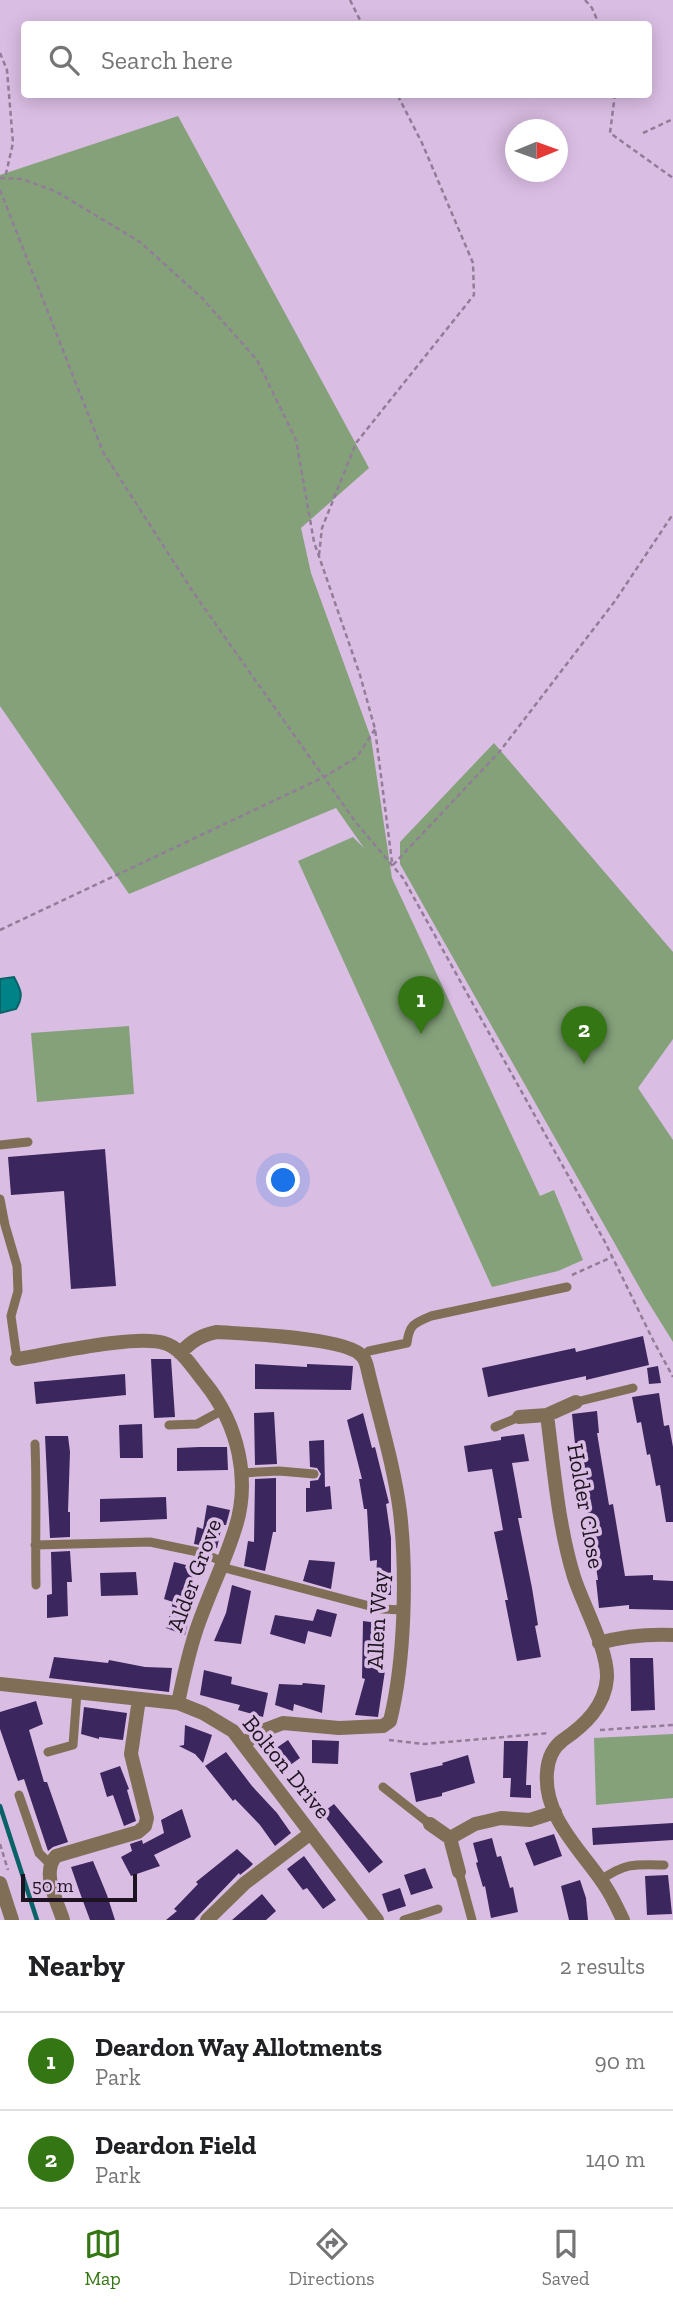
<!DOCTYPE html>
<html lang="en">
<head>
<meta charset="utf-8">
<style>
  :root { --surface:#fff; --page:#f6f6f6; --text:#202124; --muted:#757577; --line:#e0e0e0; --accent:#347614 }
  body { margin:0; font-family:"Zilla Slab",serif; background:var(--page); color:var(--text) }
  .compass { position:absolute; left:505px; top:119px; width:63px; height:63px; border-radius:50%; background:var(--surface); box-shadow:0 4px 18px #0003; rotate:89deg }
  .scale { position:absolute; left:21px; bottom:18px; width:116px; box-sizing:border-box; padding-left:7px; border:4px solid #1e1421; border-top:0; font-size:19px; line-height:24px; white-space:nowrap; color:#1e1421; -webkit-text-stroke:5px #dabde3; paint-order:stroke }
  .you { position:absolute; left:284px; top:1181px; width:24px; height:24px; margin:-18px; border:5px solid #fff; border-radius:50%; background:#1a73e8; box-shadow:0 0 0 10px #1a73e833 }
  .badge { display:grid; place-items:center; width:46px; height:46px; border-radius:50%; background:var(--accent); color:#fff; font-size:23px; font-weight:700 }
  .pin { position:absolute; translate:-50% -58px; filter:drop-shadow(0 2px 4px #0008) }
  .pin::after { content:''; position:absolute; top:37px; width:24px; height:21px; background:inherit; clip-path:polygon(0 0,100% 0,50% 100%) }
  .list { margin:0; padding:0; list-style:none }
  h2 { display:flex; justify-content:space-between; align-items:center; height:91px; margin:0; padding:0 28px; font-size:30px }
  h2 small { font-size:23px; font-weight:400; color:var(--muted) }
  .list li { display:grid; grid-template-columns:46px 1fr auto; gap:21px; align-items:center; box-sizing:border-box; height:98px; padding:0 28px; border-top:2px solid var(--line) }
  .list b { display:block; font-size:26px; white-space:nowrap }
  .list p { margin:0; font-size:23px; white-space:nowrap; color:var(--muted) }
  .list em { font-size:23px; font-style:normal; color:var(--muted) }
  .icon { flex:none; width:38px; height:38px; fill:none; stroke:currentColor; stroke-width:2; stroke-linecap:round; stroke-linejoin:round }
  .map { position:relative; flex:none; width:673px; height:1920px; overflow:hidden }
  .search { position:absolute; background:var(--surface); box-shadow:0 4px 18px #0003; left:21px; right:21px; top:21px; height:77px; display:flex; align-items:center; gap:18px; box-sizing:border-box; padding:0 24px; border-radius:7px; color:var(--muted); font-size:26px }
  .sheet { height:287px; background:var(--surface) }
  nav { display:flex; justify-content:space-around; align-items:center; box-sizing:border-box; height:98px; border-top:2px solid var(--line); background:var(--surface); font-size:19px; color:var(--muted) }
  nav a { display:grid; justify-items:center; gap:4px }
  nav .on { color:var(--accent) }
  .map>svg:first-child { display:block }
</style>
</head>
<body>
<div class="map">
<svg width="673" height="1920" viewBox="0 0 673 1920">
  <rect width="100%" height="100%" fill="#dabde3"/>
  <path fill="#84a17a" d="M178,116L369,468L301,528L311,573L371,738L392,878L540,1196L554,1190L583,1260L558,1271L492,1287L298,861L353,837L364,848L336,808L129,894L0,706V175Z
    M494,743L673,952V1039L638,1088L673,1140V1342L645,1297L400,864V842Z
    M129,1026L134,1094L37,1102L31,1033Z
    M673,1734V1798L596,1805L594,1738Z"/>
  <path fill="#008386" stroke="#096268" stroke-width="2" d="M14,977C21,990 24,996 16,1009L0,1013V979Z"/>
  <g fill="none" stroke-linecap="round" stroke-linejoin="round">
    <path stroke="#096268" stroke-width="4.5" d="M0,1806L37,1920"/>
  </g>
  <path fill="#3b265d" d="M105,1149L116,1286L71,1289L64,1191L11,1195L8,1157Z
    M643,1336L649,1365L586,1380V1376L488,1397L482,1368L575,1348L576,1352Z
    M151,1359H171L175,1417L154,1418Z
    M255,1364L307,1367V1364L353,1366L351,1390L255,1389Z
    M658,1366L661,1383L649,1384L647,1368Z
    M125,1374L126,1395L36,1404L34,1382Z
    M659,1393L664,1426L669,1425L673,1447V1522H666L660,1485L656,1486L650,1454L647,1455L641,1422L637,1423L632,1397Z
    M597,1411L599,1433H597L609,1505L613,1504L625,1576L653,1575V1580L673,1581V1610L629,1609V1605L599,1608L596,1580H598L592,1540L586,1505L582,1506L572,1445L575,1444L572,1414Z
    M274,1412L277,1464L255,1465L254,1413Z
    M363,1413L372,1448L375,1447L389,1503L386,1504L391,1538V1595H375L377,1560L370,1561L367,1509H364L359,1479H362L347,1420Z
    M142,1424L143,1458H120L119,1425Z
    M524,1434L529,1461L512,1463L522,1518H518L532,1588L538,1625L535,1626L541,1657L517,1661L505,1600H508L494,1532L503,1530L492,1469L468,1472L464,1446L501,1440V1437Z
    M45,1436H68L70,1452L68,1512H70V1537L50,1538Z
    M324,1440L325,1487L330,1486L332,1509L306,1512V1488H310V1481L318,1480L321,1474L317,1468L310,1467L309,1441Z
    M199,1447H227L228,1470L177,1471V1448Z
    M276,1478V1532H273L265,1571L244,1566L248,1541L254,1542L255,1479Z
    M166,1497L167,1519L100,1522V1499Z
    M207,1505L230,1510L226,1525H222L217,1548L194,1544L197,1527L203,1529Z
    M70,1551L72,1582H67L68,1616L47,1618V1595L52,1594L51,1552Z
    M309,1560L335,1562L331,1589L303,1581Z
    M174,1562L186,1565L185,1568L194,1571L184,1613L190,1615L185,1635L166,1628L173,1602L164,1599Z
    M136,1572L138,1595L101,1596L100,1573Z
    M232,1585L251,1591L241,1644L214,1641L226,1613Z
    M317,1609L337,1614L331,1637L308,1631L305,1644L270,1634L275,1615L313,1621Z
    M363,1621L385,1624L386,1664L378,1717L355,1715L365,1679L362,1678Z
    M54,1657L108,1663L109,1660L145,1667L172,1668L169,1692L49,1678Z
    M630,1658H653L655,1710L631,1711Z
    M204,1670L232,1677L231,1684L268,1693L263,1717L238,1710L240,1705L200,1695Z
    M303,1683L325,1685L322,1713L294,1704L293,1711L275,1705L279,1684L302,1685Z
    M36,1701L43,1724L29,1730L44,1782H47L68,1842L53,1847L48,1851L24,1779L18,1781L0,1729V1712Z
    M84,1707L127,1713L123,1740L99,1737V1739L81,1734Z
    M185,1725L212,1735L203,1763L195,1754L179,1746L184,1745Z
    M288,1740L300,1758L282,1771L269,1753Z
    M312,1740L339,1741L338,1764L312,1763Z
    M504,1741H528L526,1785H531V1798L510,1797L511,1778H503Z
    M226,1752L252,1786L277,1813L291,1833L275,1846L260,1825L235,1799L233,1801L205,1766Z
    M468,1755L475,1783L442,1793V1796L416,1802L410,1773L443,1765L442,1763Z
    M120,1766L129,1789L127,1790L136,1821L124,1826L113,1795L107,1797L100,1773Z
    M334,1804L383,1862L369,1873L322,1813Z
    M182,1809L191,1837L154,1855L160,1866L131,1876L121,1857L132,1851L130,1844L142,1840L143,1844L164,1833L161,1820Z
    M673,1823V1840L593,1845L592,1828Z
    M554,1834L562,1856L534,1866L525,1843Z
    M492,1838L497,1857L501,1856L510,1888L513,1887L518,1912L491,1918L485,1886L483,1887L476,1863L478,1862L473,1843Z
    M237,1849L253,1864L250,1867L240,1875L239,1873L194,1920H166L177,1911L174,1909L198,1884L196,1882Z
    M304,1856L336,1900L323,1909L307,1888L303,1890L287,1869Z
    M93,1861L107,1895L115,1920H90L80,1893L71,1867Z
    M425,1868L433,1888L411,1895L404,1875Z
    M668,1875L672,1914L647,1915L645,1876Z
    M580,1880L586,1898L588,1920H569L561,1886Z
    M400,1888L406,1906L388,1912L382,1894Z
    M262,1894L276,1911L266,1920H232Z"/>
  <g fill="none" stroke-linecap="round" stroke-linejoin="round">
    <path stroke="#927d99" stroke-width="2.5" stroke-dasharray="5 3.5" stroke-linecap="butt" d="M350,0L362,24
      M585,0L592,8L599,24
      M0,53L7,70L13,143L5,178
      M615,94L610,133L673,178
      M643,133L673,119
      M0,178L22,179L57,192L140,242L202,298L257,360L296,440L314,542L360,675L375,729L392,862
      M0,190L103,452L193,592L357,824L403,878L605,1242L653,1340L673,1377
      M319,555L322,528L356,443L474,295L473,263L422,143L397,94
      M393,865L500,751L615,601L673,514
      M0,930L324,777L357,757L375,729
      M572,1275L612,1257
      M600,1730L673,1725
      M389,1740L424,1744L549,1733
      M0,1844L8,1870"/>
    <path stroke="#806f56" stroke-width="9" d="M0,1145L28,1142
      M0,1199L5,1225L17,1266L18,1291L11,1316L17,1359
      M363,1356L369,1351L407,1343C409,1325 414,1323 431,1316L567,1287
      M576,1402L633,1388
      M169,1425L197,1424L223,1410
      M495,1427L519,1417
      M35,1444C37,1491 35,1538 36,1585
      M241,1473L279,1471L314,1474
      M35,1545L150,1542L203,1553L223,1562
      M221,1567L381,1609L403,1610
      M48,1752L73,1745L77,1692
      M383,1787L430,1824
      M19,1795L39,1853L49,1863
      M459,1872L472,1920
      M601,1880C625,1863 635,1864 664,1865
      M404,1920L438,1909"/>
    <path stroke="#806f56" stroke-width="14" d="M180,1353C192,1341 201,1335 217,1332C245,1334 346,1337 362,1356C366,1360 367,1366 368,1371C379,1417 394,1465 400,1512C407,1573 405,1661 390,1721L383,1726L339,1728L283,1723L262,1731L243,1744
      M17,1359C49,1354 136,1334 164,1343C182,1348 193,1369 205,1383C238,1424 252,1481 234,1532C223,1566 207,1598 196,1631C188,1655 183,1679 178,1703
      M547,1415C554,1469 558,1525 574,1577C583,1605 608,1649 607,1678C605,1706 585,1725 563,1740C552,1748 548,1759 547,1772C543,1816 580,1849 603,1883C611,1894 617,1907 623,1920
      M519,1417L547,1415L576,1402
      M599,1643C624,1636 647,1634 673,1635
      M0,1684L178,1703L203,1713L233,1731L377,1920
      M430,1824L450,1838L459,1872
      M450,1838L475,1824L501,1818L530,1820L555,1812
      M0,1883L12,1920
      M63,1920C57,1901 41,1872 56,1856L138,1832L145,1826L147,1818L131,1754L139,1699
      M207,1920L245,1883L311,1833"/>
  </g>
  <g text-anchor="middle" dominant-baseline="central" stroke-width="7" stroke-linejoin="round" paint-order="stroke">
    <g font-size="23" fill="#1e1421" stroke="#dabde3">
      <text transform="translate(586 1506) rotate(80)">Holder Close</text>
      <text transform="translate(194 1575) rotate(-70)">Alder Grove</text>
      <text transform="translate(377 1620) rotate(-87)">Allen Way</text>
      <text transform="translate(287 1767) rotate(51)">Bolton Drive</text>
    </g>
  </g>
</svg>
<svg class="compass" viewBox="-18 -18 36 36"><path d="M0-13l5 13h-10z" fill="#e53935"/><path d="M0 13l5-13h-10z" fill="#757577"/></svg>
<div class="scale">50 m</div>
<div class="you"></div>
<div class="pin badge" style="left:421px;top:1034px">1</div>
<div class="pin badge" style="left:584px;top:1064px">2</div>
<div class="search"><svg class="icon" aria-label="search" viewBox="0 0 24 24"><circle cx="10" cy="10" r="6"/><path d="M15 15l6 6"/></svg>Search here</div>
</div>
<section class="sheet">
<h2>Nearby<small>2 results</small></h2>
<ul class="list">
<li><span class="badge">1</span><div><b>Deardon Way Allotments</b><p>Park</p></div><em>90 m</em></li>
<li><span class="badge">2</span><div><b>Deardon Field</b><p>Park</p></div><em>140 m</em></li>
</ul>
</section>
<nav>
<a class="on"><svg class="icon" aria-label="map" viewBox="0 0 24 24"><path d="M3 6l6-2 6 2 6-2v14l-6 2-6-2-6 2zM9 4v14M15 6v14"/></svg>Map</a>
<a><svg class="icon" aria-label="directions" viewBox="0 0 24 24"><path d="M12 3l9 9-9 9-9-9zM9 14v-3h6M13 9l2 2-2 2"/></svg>Directions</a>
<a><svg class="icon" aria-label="saved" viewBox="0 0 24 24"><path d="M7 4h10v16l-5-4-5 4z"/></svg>Saved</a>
</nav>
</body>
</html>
